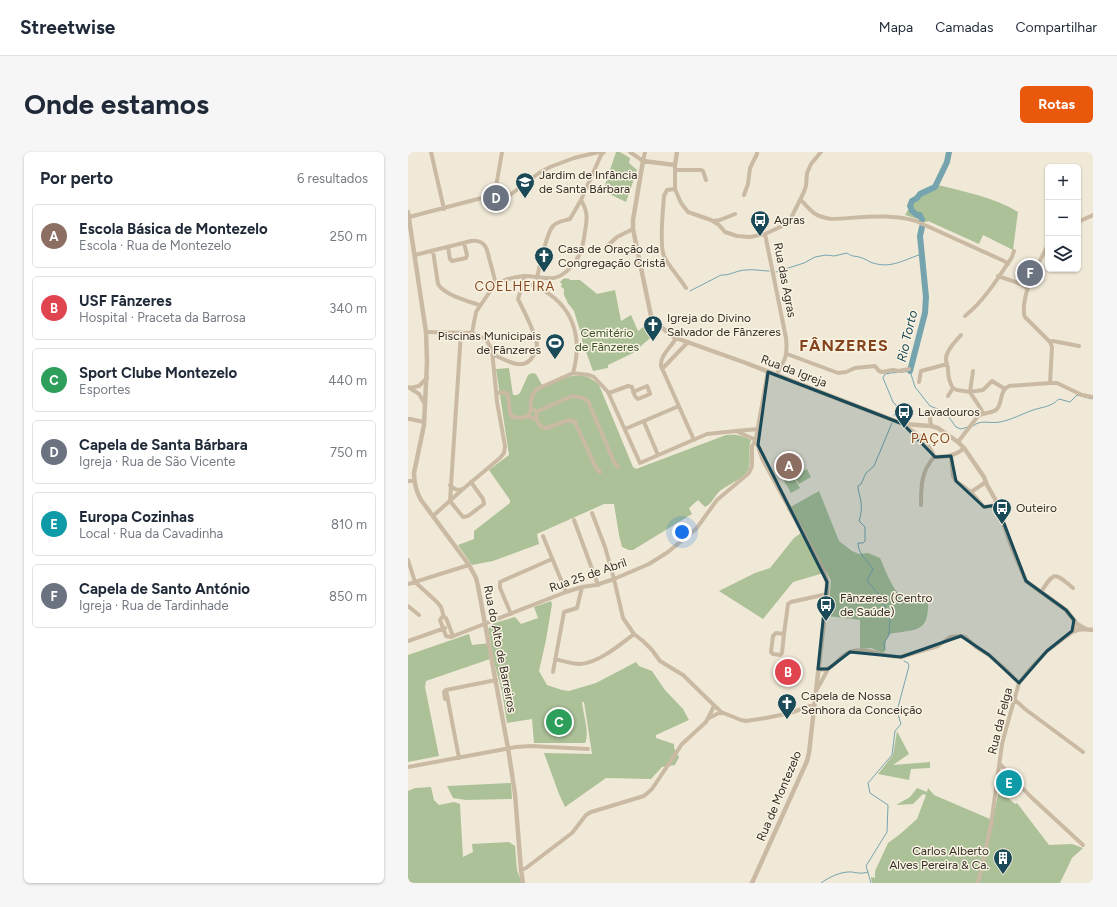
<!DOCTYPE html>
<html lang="pt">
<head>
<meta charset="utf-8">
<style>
  :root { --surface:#fff; --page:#f6f6f7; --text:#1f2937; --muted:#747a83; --line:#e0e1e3; --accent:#ea580c }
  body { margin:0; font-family:Figtree,sans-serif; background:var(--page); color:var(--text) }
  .controls { position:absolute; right:12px; top:12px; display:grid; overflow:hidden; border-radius:6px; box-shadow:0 1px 3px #0004 }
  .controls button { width:36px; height:36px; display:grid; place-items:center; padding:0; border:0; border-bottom:1px solid var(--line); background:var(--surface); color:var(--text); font:20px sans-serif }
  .you { position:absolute; left:274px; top:380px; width:14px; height:14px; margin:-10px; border:3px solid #fff; border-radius:50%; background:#1a73e8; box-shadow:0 0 0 6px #1a73e833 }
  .badge { display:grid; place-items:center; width:26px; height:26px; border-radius:50%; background:var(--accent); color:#fff; font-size:13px; font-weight:700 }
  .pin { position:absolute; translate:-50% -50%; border:2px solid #fff; box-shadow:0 1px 4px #0006 }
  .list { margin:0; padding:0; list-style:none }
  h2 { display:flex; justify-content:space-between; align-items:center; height:52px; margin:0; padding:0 16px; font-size:17px }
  h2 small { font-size:13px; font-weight:400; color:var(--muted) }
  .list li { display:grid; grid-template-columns:26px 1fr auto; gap:12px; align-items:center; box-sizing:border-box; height:64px; margin:0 8px 8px; padding:0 8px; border:1px solid var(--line); border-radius:6px }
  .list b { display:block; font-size:15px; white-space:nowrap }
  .list p { margin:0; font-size:13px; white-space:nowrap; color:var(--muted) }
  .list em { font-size:13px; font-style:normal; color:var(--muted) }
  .icon { flex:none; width:22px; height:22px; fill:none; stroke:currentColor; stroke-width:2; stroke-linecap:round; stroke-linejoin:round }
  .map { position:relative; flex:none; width:685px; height:731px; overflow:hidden; border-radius:6px }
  header { display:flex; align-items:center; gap:24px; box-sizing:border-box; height:56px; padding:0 20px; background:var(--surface); border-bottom:1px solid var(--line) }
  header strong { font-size:19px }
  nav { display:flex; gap:22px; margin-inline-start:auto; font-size:14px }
  .intro { display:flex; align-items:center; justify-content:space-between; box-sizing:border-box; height:96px; padding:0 24px }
  h1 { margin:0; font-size:28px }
  .button { padding:10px 18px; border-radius:6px; background:var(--accent); color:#fff; font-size:14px; font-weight:700 }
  main { display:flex; gap:24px; padding:0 24px }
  aside { flex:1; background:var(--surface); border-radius:6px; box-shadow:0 1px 3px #0004 }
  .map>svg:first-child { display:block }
</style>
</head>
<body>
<header>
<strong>Streetwise</strong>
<nav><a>Mapa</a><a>Camadas</a><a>Compartilhar</a></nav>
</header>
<div class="intro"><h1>Onde estamos</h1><a class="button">Rotas</a></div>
<main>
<aside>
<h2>Por perto<small>6 resultados</small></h2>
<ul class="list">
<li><span class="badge" style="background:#8d6e63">A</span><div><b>Escola Básica de Montezelo</b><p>Escola · Rua de Montezelo</p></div><em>250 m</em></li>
<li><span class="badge" style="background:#e0444e">B</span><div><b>USF Fânzeres</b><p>Hospital · Praceta da Barrosa</p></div><em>340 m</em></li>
<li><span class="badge" style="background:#2e9e5b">C</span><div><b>Sport Clube Montezelo</b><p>Esportes</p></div><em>440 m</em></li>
<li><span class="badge" style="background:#6b7280">D</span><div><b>Capela de Santa Bárbara</b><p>Igreja · Rua de São Vicente</p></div><em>750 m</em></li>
<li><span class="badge" style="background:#0f9aa8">E</span><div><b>Europa Cozinhas</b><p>Local · Rua da Cavadinha</p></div><em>810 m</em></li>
<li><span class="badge" style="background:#6b7280">F</span><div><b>Capela de Santo António</b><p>Igreja · Rua de Tardinhade</p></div><em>850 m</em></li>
</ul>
</aside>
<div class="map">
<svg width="685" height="731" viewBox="0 0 685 731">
  <rect width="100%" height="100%" fill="#f1e9d7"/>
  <path fill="#acc197" d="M208,0H212L222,6L221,11L229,18L218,50L195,39Z
    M530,33C557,40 586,45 610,60L605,98L575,83L571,92L520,69L519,70L497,63C504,50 515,39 529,35Z
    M158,126L159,127L160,126L162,128H172L189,142L207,138L213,169L223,163L230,179L241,171L249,180L225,201L200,213V216L185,219L174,189V185L166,159L159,150V149L156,143V137L153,135L154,132L152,130L155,127Z
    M101,216L105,243H109L112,241L120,223L124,221L128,222L135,235C153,227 174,215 191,233L225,315L228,317L318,283C328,282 334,283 343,288C340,297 343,307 341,316C339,325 319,333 312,339C306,344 304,352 297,355L290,348L281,356L284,362L225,398H221L214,395L211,383L206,352H196L129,382L131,392L85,409L64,413L50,393L66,387V379L102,351V348L81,318L101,303L88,217Z
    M399,317L403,325L391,332L386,324Z
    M384,322L392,336L383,341L375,327Z
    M411,339L431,389L444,399L451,402L460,401L472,406C478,418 485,443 499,447C504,448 510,446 515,446L520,450C521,482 507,477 482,482L478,488L477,498L475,501L463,496L452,497V468L420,464L423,429L419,420L385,430L355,467L311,439L347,421L362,416L386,386L394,380L379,357Z
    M143,449L144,452L138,488L131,519L139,533L154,538L161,539L188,531L228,510L231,514L244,519L257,538L275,557L281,568L248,583V586L266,592V596L271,605L267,613L254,615L243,627L198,626L157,655L151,642L136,601L184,602L176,550H174C175,561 182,582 177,591H126L124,567L99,571L94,540L85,506L18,529L17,535L31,604L0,610V503L61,482L64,493L83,491L80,477L83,473L87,471L107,465L113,472L130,466L126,455Z
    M489,579L501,602L485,613L522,610V616L503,617L501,628L470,622L485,603Z
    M103,631L104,647L58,648L45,646L39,634Z
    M23,635L26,648L31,653L46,650L52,652L54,688L55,705L65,700L64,692L101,690L107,694L109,718L114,731H0V639L7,636Z
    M509,636L519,640L520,636L526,643L582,667L585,666L591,638L607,652L609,651L641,693L664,692L675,696L664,706L652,731H464L463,725L467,726V719L480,691L491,683L509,667L518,643L515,642L505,652L488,653L502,645Z"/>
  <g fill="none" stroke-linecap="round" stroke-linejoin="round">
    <path stroke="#75a4af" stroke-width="1" d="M368,120L396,111L407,105L418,103L426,104L439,101C446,106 447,103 454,106C458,107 461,110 465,111C484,117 497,107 514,102
      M282,139L313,123C321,124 329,118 338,118C346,117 354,119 361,119
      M676,245L685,247
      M486,264L489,256L488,253L485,250L475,226L477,222C485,220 493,221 502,219L507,235L522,254L537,260L548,275L553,277L560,275
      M565,274C573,267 582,272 592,270C603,268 614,262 625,258C631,256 640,255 646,251C648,250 649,248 651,247L662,250L669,243L673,244
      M477,498L476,491L481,483L482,467L473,445L459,429L465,417C459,408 450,402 450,391H455L457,389V375L451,369C453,363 454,356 453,350C452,344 450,339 450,334L453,332L458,321L466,314L484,271
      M413,731C421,725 434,719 444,720C450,721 454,722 460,720
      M463,731L458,714L479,680L480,653L462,641L460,631L484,603L487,579L493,572L489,559L501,514L500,511L496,509"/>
    <path stroke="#75a4af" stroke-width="6" d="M514,68L512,63H509L504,59L502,54L504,49L509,46L512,42L527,35L539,10L541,0
      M502,219L517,161L518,145L512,84L514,75"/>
    <path stroke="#cabaa3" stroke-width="4" d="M23,0L36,57
      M222,0L235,9L237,0
      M267,13V37L273,51L280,60L303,68L311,73L317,80L329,84L342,85L357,82L372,75L382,68L395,42L398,34L399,21L403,12L413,0
      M267,18H293L295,19L298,28
      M267,37L259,38L256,44C255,59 251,92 256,104C261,115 272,126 278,136
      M89,42L88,35L94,0
      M102,43L131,21L142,15L166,6L191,0
      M336,43L340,32L342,16L349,2V0
      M393,48C404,60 406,64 423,67C451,66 481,61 508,69L596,109L600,112
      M1,65L89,42H98L102,43C98,46 89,53 84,51C83,50 81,46 80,45
      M305,69L312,68L327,62
      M670,70L685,63
      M357,82L378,186C380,204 377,208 368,223
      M640,93C630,113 619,130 616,153C616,157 615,161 617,165L642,190L644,195L642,231
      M40,95L42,107L44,109L58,106L59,103L56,91
      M198,95L209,85L225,77
      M25,99L30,132C36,143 60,149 71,153
      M7,103L63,89C71,88 76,90 79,98L88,132
      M590,124L613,132L619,136
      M129,126C131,116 139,80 145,74C149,69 156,69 162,67L173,48L193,3L196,0
      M116,130C121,132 126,133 131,136C165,153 175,185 165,221
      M557,164C576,149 591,125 604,105L606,99
      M18,180L64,181L78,187L84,198L89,250L97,294L96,301L92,306L55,337L25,364
      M53,180L42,349L55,365L60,364L76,352L75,347L63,330
      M64,181L68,160L85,135C93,128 105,125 116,124C136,124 146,133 162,116C171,107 174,98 176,86C178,70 182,63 173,48
      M553,183C548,189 537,199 538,208C538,211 540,214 540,217C540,224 541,230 545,236L549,238L562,240C566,247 571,253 575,261
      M268,186C263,196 252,203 253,214L286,288
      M642,190L645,189L671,194
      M84,202C96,207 116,221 125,204C127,201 129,197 129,193C128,182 115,157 110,147L117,124
      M379,202L430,221L438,220L447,216L467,214L471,219L474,220L485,218L491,219L501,217
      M254,217L280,190
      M565,219L562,240L575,238L584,229L597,237
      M511,230L513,219L539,212
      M0,235L11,242L17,252
      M2,236L11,234L19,226
      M88,241C93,241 97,239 100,243L102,261L105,265L112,266L121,264
      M201,241L220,234L224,235C225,239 226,245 230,247L242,242L240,236L239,234L225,240
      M540,244L545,236
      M121 262a4 4 0 1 1 8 0a4 4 0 1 1-8 0Z
      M123,258C122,249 123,243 129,237L165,221L181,223L186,225L200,240L232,311L299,282L328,279
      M128,260L164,244L175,246L180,249L206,310L210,315
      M127,265C130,271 132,276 139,276L161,268L167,270L188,316L192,320
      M0,267H2L16,270
      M236,270L250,303
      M495,272C498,276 502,277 506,280C512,284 525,297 526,305
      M523,274L522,266L525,259
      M217,277L271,254
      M550,290L570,264C576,260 584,262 589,257C595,250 591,239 601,234L642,231H649L674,243L685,245
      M543,304L545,324L548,329L563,340L576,355L589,353
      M0,329H6
      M42,333C46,337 49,339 55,337
      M563,340L578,330
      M513,353C513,334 513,320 526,305C537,305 548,304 556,296
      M184,361L197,395L206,427L215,466L226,482L235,489L244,498L252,509L275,523L313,560L333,568L338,569L358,566L382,561L402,554H406
      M166,368L190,433
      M135,384L158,440
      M0,408L7,430L29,450L33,455L36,465
      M0,432L61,413
      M633,440C647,418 647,421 665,436
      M0,454L11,463
      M103,462L92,436V430L94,429L144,407
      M368,481L376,482L374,501L372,503L365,502L363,500L365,484Z
      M376,482L380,452L383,450L419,442
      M45,484L38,466L36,465H34L32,468L38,484L43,485L158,440L174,435L188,433L206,427L241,412L260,400L288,377L309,348L341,321L344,314V294L348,288L328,279L350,277
      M0,489L37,476
      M147,507C155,509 164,512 172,512C190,511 212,493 226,482
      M410,517C423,522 431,504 441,500C457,494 478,506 493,505L530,494L542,485L553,484L557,485L568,495L581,503L597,517L611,531
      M145,520L156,460L169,456L174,435
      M409,537L412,532L420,517
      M38,538L36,540L37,547H40
      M607,548L617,557L675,600
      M301,566L313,560
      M51,606L38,538L88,528
      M592,612L622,644L675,693
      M0,615L108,595L123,594L180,597
      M113,718L118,716L164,681L178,663L183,660L236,644L244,637L274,592L298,570L306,554
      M570,731L583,673L594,592L601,566L611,531L623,516L639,499L663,481L668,479"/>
    <path stroke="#cabaa3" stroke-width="4.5" d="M269,0L267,13L235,9L225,68V77L243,164L246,169L263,183L268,186L338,211L495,272L523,274L530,276L550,290L556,296L576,325L579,333L587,347L603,393L618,429L658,458L669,472L674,475L678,477
      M0,60L18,180L19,210L16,273L6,321C6,331 8,339 13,348L61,413L68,426L70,434L100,596L107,642L113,718L115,731
      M666,469V476L667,478L676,477L685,478
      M344,731L399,609L401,601L419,442V430L416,419L355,308L348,288L360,220"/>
  </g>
  <path fill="#1a4957" fill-opacity="0.2" stroke="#1a4957" stroke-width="3" stroke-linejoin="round" d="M360,220L495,272L527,305L543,304L548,329L576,355L589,353L618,429L658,458L666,468L664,479L639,499L611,531L581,503L553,484L493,505L442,500L420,517H410L419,430L350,293Z"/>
  <defs>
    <g id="school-pin" transform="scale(1)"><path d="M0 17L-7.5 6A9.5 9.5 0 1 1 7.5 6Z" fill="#1a4957" stroke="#f9f3e3"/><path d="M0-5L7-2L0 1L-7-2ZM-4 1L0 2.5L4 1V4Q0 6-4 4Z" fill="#fff"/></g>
    <g id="bus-pin" transform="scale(1)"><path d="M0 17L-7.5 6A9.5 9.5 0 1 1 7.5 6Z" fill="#1a4957" stroke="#f9f3e3"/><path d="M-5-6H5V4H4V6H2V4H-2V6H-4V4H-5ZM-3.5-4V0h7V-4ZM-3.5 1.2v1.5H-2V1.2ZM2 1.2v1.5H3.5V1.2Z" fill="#fff"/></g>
    <g id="church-pin" transform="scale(1)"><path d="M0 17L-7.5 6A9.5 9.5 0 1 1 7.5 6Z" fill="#1a4957" stroke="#f9f3e3"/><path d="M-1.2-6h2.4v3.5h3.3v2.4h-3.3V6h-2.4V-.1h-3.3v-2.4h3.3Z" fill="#fff"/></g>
    <g id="stadium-pin" transform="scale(1)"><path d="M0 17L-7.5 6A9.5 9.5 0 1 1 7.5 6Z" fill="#1a4957" stroke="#f9f3e3"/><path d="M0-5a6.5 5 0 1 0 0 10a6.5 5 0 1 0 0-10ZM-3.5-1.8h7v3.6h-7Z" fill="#fff"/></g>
    <g id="building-pin" transform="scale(1)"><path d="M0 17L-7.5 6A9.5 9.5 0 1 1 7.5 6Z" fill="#1a4957" stroke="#f9f3e3"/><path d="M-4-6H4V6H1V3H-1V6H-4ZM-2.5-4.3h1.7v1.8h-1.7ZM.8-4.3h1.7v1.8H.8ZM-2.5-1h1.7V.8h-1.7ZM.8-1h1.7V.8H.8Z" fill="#fff"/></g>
  </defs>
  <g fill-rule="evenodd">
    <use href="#school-pin" x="117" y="30"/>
    <use href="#bus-pin" x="352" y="68"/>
    <use href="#church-pin" x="136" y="104"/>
    <use href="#church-pin" x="245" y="173"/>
    <use href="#stadium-pin" x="147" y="191"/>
    <use href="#bus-pin" x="496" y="260"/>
    <use href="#bus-pin" x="594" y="356"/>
    <use href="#bus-pin" x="418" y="453"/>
    <use href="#church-pin" x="379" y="551"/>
    <use href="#building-pin" x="595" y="706"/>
  </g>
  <g text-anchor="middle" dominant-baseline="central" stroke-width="3" stroke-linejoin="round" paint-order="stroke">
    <g font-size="12" fill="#342c25" stroke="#f9f3e3" text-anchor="start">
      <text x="131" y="23">Jardim de Infância<tspan x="131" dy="14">de Santa Bárbara</tspan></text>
      <text x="366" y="68">Agras</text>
      <text x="150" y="97">Casa de Oração da<tspan x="150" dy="14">Congregação Cristã</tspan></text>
      <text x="259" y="166">Igreja do Divino<tspan x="259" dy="14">Salvador de Fânzeres</tspan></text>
      <text x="133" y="184" text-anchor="end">Piscinas Municipais<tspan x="133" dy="14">de Fânzeres</tspan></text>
      <text x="510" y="260">Lavadouros</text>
      <text x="608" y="356">Outeiro</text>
      <text x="432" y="446">Fânzeres (Centro<tspan x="432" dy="14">de Saúde)</tspan></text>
      <text x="393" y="544">Capela de Nossa<tspan x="393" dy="14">Senhora da Conceição</tspan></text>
      <text x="581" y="699" text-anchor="end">Carlos Alberto<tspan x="581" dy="14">Alves Pereira &amp; Ca.</tspan></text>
    </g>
    <g font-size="12" fill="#342c25" stroke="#f9f3e3">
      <text transform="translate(377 128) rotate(79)">Rua das Agras</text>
      <text transform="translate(386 219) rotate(21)">Rua da Igreja</text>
      <text transform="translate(180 423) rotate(-19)">Rua 25 de Abril</text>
      <text transform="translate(92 497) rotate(79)">Rua do Alto de Barreiros</text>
      <text transform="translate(592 569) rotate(-76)">Rua da Felga</text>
      <text transform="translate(371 644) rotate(-67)">Rua de Montezelo</text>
    </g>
    <g font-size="12" fill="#3d5328" stroke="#f9f3e3">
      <text x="199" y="181">Cemitério<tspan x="199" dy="14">de Fânzeres</tspan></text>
    </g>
    <g font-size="13" letter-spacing="1" fill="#85451c" stroke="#f9f3e3">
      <text x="107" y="134">COELHEIRA</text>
      <text x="523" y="286">PAÇO</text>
    </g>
    <g font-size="13" font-style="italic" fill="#1a4957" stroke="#f9f3e3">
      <text transform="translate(499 184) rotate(-77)">Rio Torto</text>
    </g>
    <g font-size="16" font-weight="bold" letter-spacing="1" fill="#85451c" stroke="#f9f3e3">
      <text x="436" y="193">FÂNZERES</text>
    </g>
  </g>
</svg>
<div class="controls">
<button>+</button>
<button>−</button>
<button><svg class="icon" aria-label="layers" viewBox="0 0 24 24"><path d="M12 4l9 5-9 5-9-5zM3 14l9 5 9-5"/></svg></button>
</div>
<div class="you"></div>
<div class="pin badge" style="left:381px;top:314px;background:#8d6e63">A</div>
<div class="pin badge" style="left:380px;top:520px;background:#e0444e">B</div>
<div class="pin badge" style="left:151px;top:570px;background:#2e9e5b">C</div>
<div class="pin badge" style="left:88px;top:46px;background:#6b7280">D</div>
<div class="pin badge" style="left:601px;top:631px;background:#0f9aa8">E</div>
<div class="pin badge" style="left:622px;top:121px;background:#6b7280">F</div>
</div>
</main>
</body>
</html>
